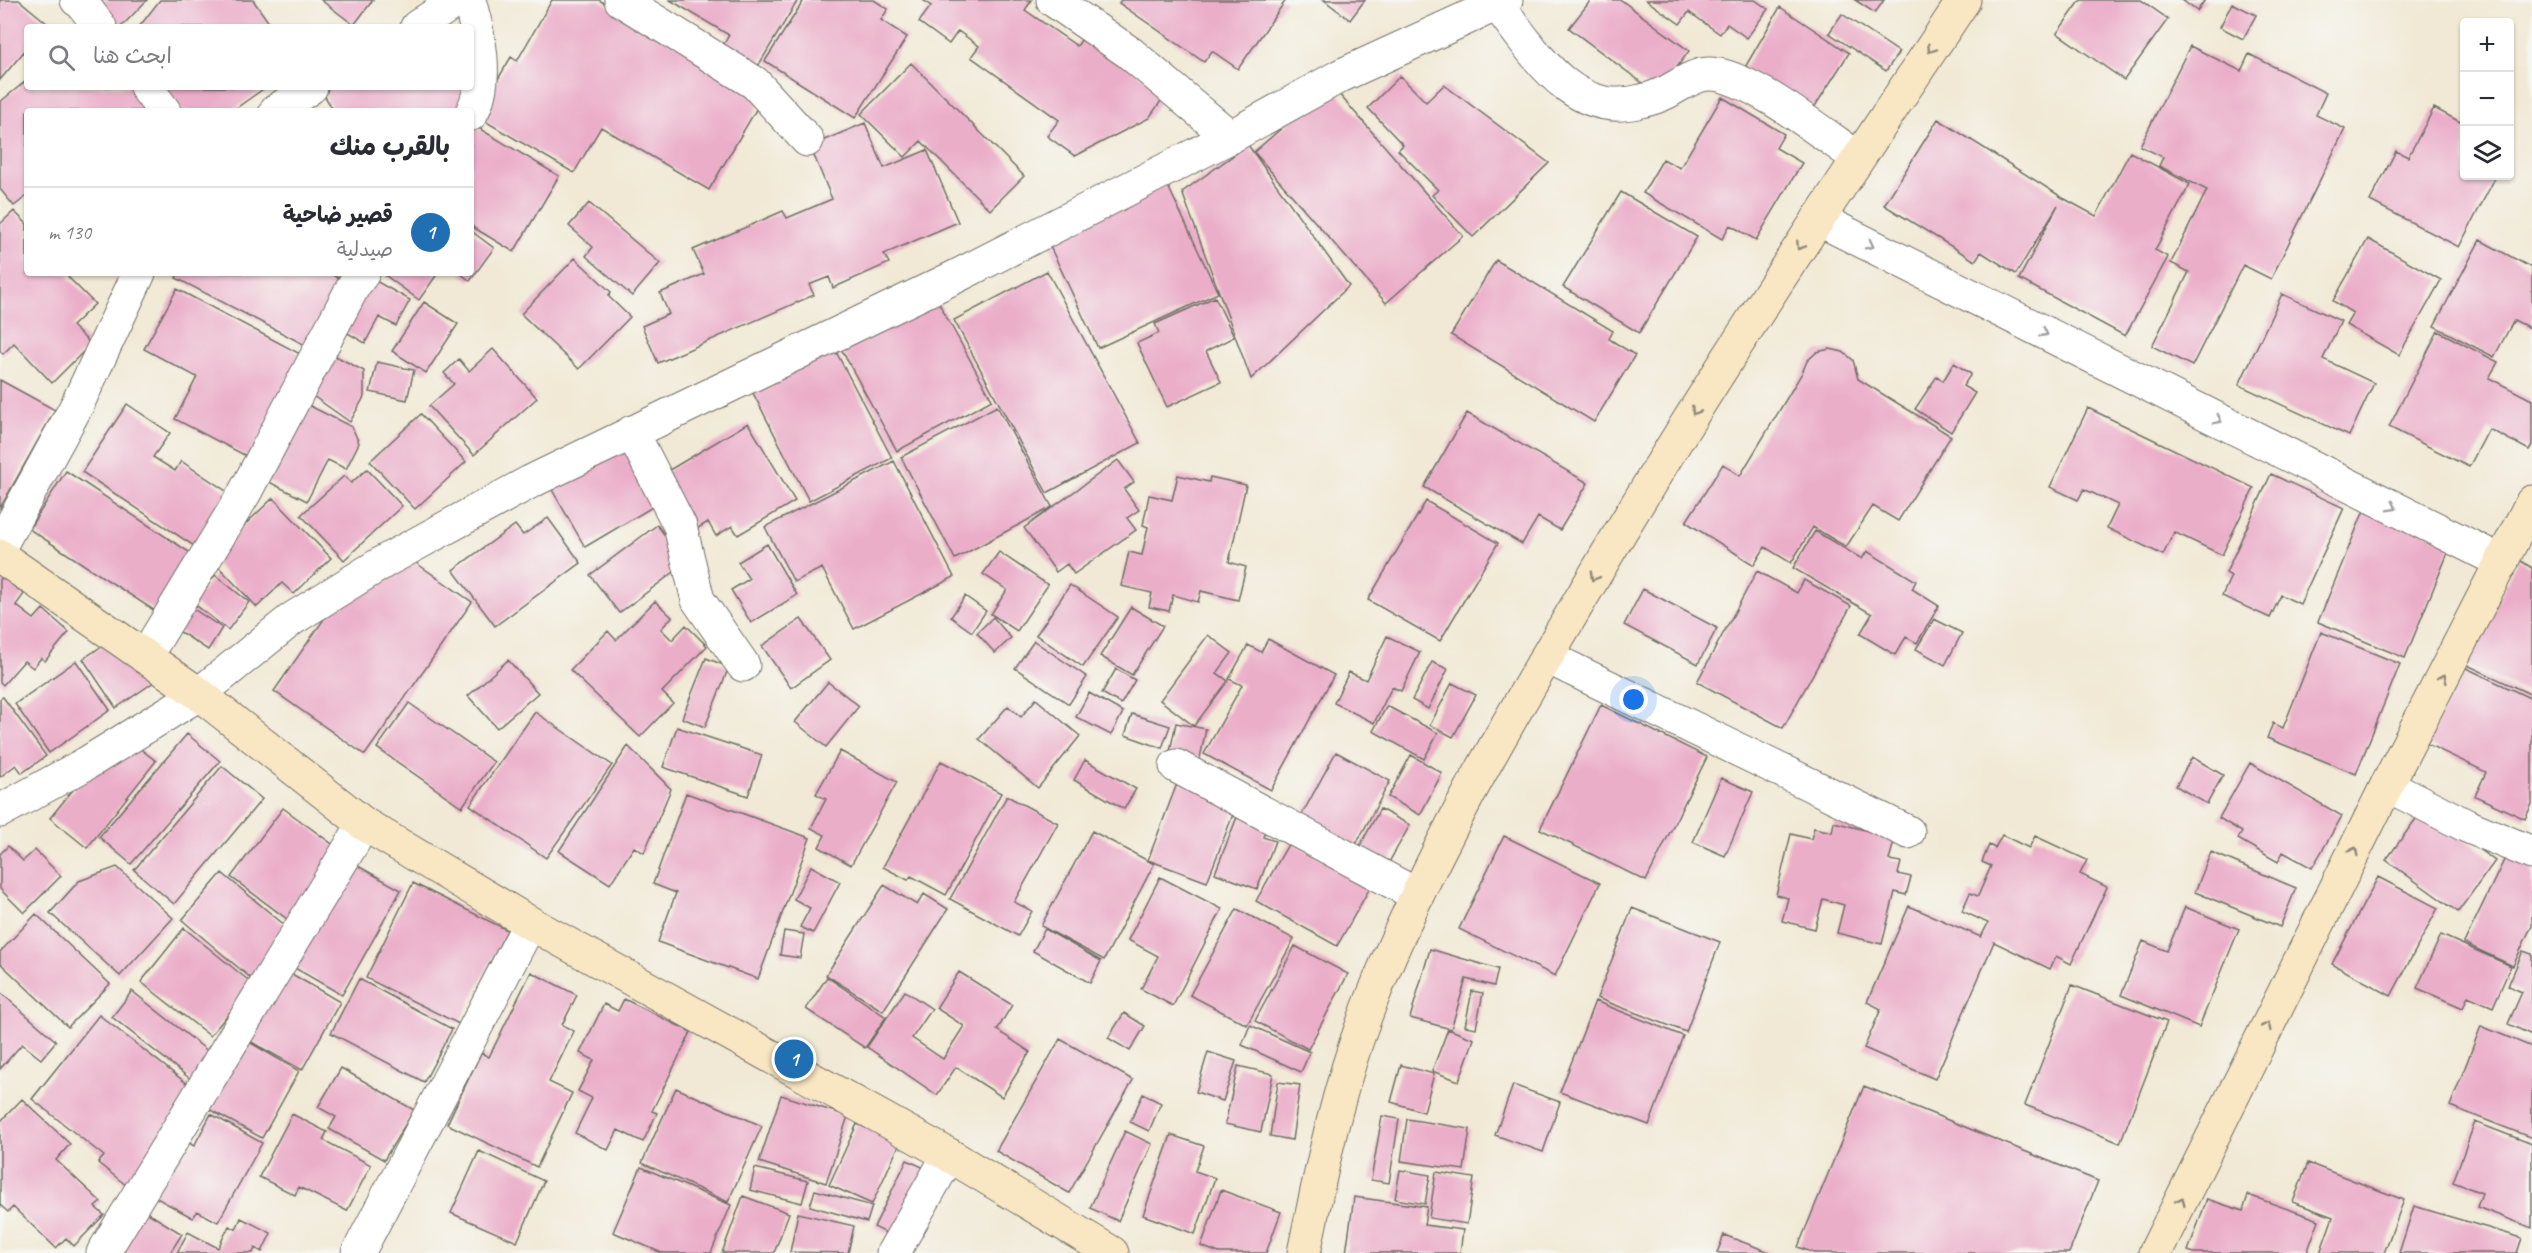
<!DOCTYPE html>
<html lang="ar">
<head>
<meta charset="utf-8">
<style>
  :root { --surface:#fff; --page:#f7f7f7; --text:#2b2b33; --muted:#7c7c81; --line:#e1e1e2; --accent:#1f6fb2 }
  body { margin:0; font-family:Caveat,"Playpen Sans Arabic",sans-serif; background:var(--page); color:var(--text); direction:rtl }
  .controls { position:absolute; right:18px; top:18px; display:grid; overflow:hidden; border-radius:6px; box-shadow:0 2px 4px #0004 }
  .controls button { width:54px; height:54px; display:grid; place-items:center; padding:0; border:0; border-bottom:2px solid var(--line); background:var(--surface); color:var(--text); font:30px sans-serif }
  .you { position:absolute; left:1634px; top:700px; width:21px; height:21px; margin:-15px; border:4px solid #fff; border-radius:50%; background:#1a73e8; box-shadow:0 0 0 9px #1a73e833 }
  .badge { display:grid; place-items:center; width:39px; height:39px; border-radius:50%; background:var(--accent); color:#fff; font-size:20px; font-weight:700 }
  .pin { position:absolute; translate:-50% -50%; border:3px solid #fff; box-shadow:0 2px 6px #0006 }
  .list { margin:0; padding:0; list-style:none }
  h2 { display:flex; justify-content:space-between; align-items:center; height:78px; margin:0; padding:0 24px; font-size:26px }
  h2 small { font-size:20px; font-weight:400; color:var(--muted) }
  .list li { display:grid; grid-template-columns:39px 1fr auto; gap:18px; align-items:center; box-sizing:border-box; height:90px; padding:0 24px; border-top:2px solid var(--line) }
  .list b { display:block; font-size:22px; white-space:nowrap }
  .list p { margin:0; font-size:20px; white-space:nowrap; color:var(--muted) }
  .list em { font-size:20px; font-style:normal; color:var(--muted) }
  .icon { flex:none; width:33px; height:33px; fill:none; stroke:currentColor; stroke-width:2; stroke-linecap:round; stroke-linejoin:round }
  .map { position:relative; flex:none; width:2532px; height:1253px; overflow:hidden; direction:ltr }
  .search { position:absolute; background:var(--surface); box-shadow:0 2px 4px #0004; left:24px; top:24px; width:450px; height:66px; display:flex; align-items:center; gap:15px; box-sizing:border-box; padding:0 21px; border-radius:6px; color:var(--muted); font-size:22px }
  .panel { position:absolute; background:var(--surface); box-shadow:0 2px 4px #0004; left:24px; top:108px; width:450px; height:168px; border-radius:6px; direction:rtl }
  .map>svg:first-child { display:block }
</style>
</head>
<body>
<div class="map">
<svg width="2532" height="1253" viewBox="0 0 2532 1253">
  <rect width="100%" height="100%" fill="#f6f6f2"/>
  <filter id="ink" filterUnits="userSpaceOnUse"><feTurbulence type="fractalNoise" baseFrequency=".0167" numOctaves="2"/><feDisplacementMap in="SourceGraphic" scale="12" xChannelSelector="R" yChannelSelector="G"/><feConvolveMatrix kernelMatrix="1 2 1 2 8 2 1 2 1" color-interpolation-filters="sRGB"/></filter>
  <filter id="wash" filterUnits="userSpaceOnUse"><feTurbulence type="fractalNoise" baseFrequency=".008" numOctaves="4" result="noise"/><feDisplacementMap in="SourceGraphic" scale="24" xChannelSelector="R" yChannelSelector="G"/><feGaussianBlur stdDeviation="1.35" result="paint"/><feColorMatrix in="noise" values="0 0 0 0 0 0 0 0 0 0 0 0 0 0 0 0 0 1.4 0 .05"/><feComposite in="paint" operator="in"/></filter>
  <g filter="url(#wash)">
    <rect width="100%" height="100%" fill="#f1e9d5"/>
    <g id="blocks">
      <path fill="#ebaec9" d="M0,0H19L48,24L45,27H27V48L0,80Z
        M85,0H147L121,27H113Z
        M160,0H253L272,27H139Z
        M321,0H373L354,25Z
        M552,0H599L764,96L709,190L601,127L574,173L476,116L511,57L517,61Z
        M670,0H798L755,71L720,51L729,35Z
        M804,0H874L888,9L881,20L907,37L855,118L765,61Z
        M923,0H1032L1025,10L1077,46L1085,35L1166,94L1149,118L1075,156L1047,136L1059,120L971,57L979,46L958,31L949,44L919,22L931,6Z
        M1121,0H1286L1238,69L1212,51L1204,62L1119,3Z
        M1324,0H1365L1350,20Z
        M1591,0H1621L1689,51L1657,94L1569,28Z
        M1646,0H1755L1768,9L1747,38L1727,24L1720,34L1689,12L1680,24Z
        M1855,0H1884L1875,13Z
        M2081,0H2141L2168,19L2124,80L2057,33Z
        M2182,0H2205L2197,11Z
        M2232,3L2256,15L2243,39L2220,27Z
        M1780,7L1849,53L1812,111L1744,69Z
        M1842,14L1899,52L1886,71L1829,33Z
        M2190,46L2241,71L2249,54L2326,93L2316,115L2345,129L2271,279L2243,265L2192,366L2152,346L2189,272L2171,263L2207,190L2159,166L2163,157L2140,146Z
        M911,63L1024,176L990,210L921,141L905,157L861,114Z
        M1400,76L1426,102L1444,85L1549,163L1473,237L1432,195L1438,190L1398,150L1403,145L1368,108Z
        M27,80V87H141L161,111H27V196L14,206L0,189V102Z
        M1331,85L1463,236L1386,303L1254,152Z
        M163,87H266L232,111H181Z
        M330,87H468L460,111H334L322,92Z
        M1722,97L1784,134L1776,148L1802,163L1756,240L1730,225L1722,239L1643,193L1663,159L1680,168Z
        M2434,108L2464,124V176H2496L2459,247L2370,201L2396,151L2408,157Z
        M1938,119L2063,198L2096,216L2130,152L2190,184L2155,250L2168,257L2125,336L2019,279L2058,205L2016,274L1981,252L1975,261L1884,205Z
        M865,123L884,168L927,150L958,222L884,254L889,263L833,288L829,277L809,285L814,295L658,363L642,326L669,314L660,293L704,274L693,250L783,211L787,218L832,199L810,146Z
        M475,126L559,176L514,252L471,226V134Z
        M1248,145L1349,286L1251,379L1182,192Z
        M1167,184L1218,293L1098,348L1047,240Z
        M1621,192L1697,237L1639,333L1563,287Z
        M589,203L660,263L632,296L586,256L593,247L569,226Z
        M14,211L27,224V273H72L68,277L95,304L72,326L91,344L52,383L14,343L3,354L0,351V224Z
        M471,231L494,248L470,281L460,273H471Z
        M2368,239L2441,280L2399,355L2346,325L2353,313L2333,301Z
        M2480,240L2532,268V329L2514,320L2494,357L2434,326Z
        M575,258L611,292L608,296L630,317L579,369L521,314Z
        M1496,260L1613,331L1609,339L1635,355L1594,422L1451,335Z
        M1047,271L1140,443L1047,493L954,320Z
        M178,273H329L340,279L305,345L176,278Z
        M382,273H438L419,300Z
        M365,275L410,300L396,326L379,317L365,343L337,327Z
        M177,289L304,356L250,458L175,419L197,377L144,349Z
        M2282,294L2341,321L2323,359L2374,383L2349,436L2239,385Z
        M935,296L992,400L897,451L840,347Z
        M1215,297L1234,337L1206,351L1221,382L1167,407L1137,343L1159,333L1155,324Z
        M424,302L458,324L426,373L392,351Z
        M2438,331L2498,362L2489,378L2532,400V445L2529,450L2489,429L2469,467L2389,427Z
        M834,348L892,458L809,501L752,391Z
        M493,349L537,398L474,455L429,406L454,384L444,373L459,359L469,371Z
        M1830,349L1843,352L1853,360L1858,379L1951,436L1898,521L1873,506L1846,547L1813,527L1791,563L1765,547L1754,565L1686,522L1723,464L1740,476L1802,373L1807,361L1817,352Z
        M328,352L364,371V397L350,422L306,391Z
        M377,362L414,370L407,400L370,392Z
        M1954,363L1971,374L1963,386L1975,393L1951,432L1915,409L1937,376L1943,381Z
        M0,380L55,410L0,508Z
        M302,402L352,427L359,443L346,469L328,460L307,501L263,479Z
        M127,404L170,433L153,457L175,471L181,461L229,493L194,546L82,472Z
        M997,406L1052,507L955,559L901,457Z
        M2088,408L2254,488L2222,555L2174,532L2163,555L2107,528L2118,505L2084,489L2078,500L2050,487Z
        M1467,413L1588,483L1560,530L1538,517L1522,544L1424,487Z
        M421,414L466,462L415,509L370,461Z
        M748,423L795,501L738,535L732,526L716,536L708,522L695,530L661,475Z
        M625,444L661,502L585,547L551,488Z
        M1118,460L1134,482L1124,489L1139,510L1127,518L1136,530L1074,574L1067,564L1056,572L1024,528Z
        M894,461L954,577L854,629L822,568L794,582L765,527Z
        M367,469L402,506L344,560L301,515L344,476L351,483Z
        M66,471L195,556L158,613L29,529Z
        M2271,474L2344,508L2300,604L2281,595L2270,618L2222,596L2231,576L2226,573Z
        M1178,475L1209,482L1210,477L1246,485L1229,562L1246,567L1238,600L1201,591L1198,602L1173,595L1169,611L1149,607L1152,593L1121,586L1129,552L1142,555L1148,527L1143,525L1149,495L1172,500Z
        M273,498L331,558L294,594L282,583L257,607L212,560L231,538Z
        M1426,501L1498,543L1440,641L1368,600Z
        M2365,508L2452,543L2405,658L2318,622Z
        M548,518L581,563L495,626L453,570L515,525L523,535Z
        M657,525L686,563L619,613L590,575Z
        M1815,531L1862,559L1867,551L1916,581L1912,589L1939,606L1917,643L1906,637L1895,655L1860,634L1872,614L1793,568Z
        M767,544L797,595L751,623L731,590L749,579L738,562Z
        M999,552L1048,585L1017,631L991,614L1007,590L983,574Z
        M409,558L472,602L365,755L274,691L342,593Z
        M2518,559L2532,568V695L2467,665Z
        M1757,571L1797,593L1804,580L1851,606L1783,728L1697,682Z
        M215,575L249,602L228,630L193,603Z
        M2,577L24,594L16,605L34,619L43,609L69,632L45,661L41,658L33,668L24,661L3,685L0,682V580Z
        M1070,585L1118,617L1083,667L1036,635Z
        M1643,589L1717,628L1698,664L1624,625Z
        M965,596L986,611L972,632L951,617Z
        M655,601L672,617L661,629L672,640L686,625L707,646L662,692L673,703L640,737L570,670L608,631L616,640Z
        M189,606L222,628L208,650L174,628Z
        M1131,607L1163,626L1132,675L1100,656Z
        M993,617L1011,638L995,653L977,633Z
        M801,619L830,660L791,688L762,646Z
        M1934,619L1962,633L1945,665L1916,649Z
        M2321,632L2400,664L2356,774L2267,738L2273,723L2283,728Z
        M1208,635L1232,653L1217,673L1228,681L1194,726L1160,700Z
        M1387,636L1420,652L1401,691L1392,687L1374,723L1334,703L1349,672L1366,680Z
        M1268,639L1334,675L1271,790L1204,754L1242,685L1229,679L1248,645L1261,652Z
        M1034,641L1087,677L1069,704L1015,668Z
        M105,644L154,682L116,708L83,659Z
        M706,658L729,667L705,727L682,718Z
        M508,660L538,693L497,728L468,696Z
        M76,661L110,710L49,753L15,704Z
        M1432,662L1448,669L1428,709L1412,700Z
        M2464,667L2532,699V804L2525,819L2475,796L2486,772L2427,744Z
        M1116,669L1135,680L1121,704L1102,693Z
        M828,682L859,706L826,747L795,722Z
        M1452,683L1476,695L1453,737L1430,725Z
        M1089,693L1123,712L1111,735L1076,717Z
        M3,697L46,756L22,773L16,765L0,777V699Z
        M1036,699L1080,736L1038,788L979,739L1008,706L1021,717Z
        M409,703L494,762L462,807L377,748Z
        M1601,705L1707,757L1646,881L1540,829Z
        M1387,706L1438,733L1424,759L1373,731Z
        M535,712L612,765L546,858L470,805Z
        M1132,714L1170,726L1162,748L1125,735Z
        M1176,723L1206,729L1199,763L1169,756Z
        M677,727L762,755L748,796L663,767Z
        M187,734L220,761L131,864L99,837Z
        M130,741L156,761L87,848L50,818L90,769Z
        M628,746L671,789L644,853L634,847L610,884L559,851Z
        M840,751L897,782L851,865L819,847L825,835L811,828L826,799L816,794Z
        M1336,752L1390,781L1354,848L1300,818Z
        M1411,755L1442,773L1420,815L1388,797Z
        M2192,757L2223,775L2207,804L2176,786Z
        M1085,760L1136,789L1124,809L1074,780Z
        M941,761L1001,793L946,895L911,876L908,880L883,867Z
        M2250,763L2342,816L2312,868L2283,852L2278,862L2238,839L2242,832L2219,818Z
        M222,766L262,799L174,904L134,870Z
        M1721,778L1753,792L1725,856L1693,842Z
        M1178,781L1237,804L1207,882L1148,860Z
        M686,793L810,838L758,979L658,942L676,893L653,884Z
        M1007,796L1058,823L1014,902L1032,911L1018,936L950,899Z
        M283,808L343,852L291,922L231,877Z
        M1380,809L1410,825L1384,871L1355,855Z
        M2423,809L2495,861L2458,912L2386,860Z
        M1239,812L1269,823L1263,837L1275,841L1257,889L1215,873Z
        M1834,822L1895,838L1889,860L1901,862L1898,874L1911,877L1906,895L1895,892L1882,944L1837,933L1844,905L1823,899L1815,929L1782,921L1788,898L1776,895L1791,834L1811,839L1814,828L1832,832Z
        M1092,831L1154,864L1104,960L1041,926Z
        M2002,835L2029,848L2035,836L2087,860L2080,874L2107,887L2071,964L2056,956L2050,969L1994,942L1935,1079L1864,1048L1881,1009L1867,1002L1909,906L1981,937L1988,923L1962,911L1970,893L1978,896L1991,866L1982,862L1989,845L1995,848Z
        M1504,836L1600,883L1555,976L1459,929Z
        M1290,841L1371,886L1337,946L1256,901Z
        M8,846L23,861L35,850L61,876L24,913L0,889V854Z
        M2211,852L2296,888L2280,927L2195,892Z
        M2506,856L2532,868V925L2513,966L2464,943Z
        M349,861L401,890L342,995L286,963Z
        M811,866L840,882L813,933L800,927L810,908L794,899Z
        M117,867L173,918L120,976L50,913L79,881Z
        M222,873L293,932L253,980L182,920Z
        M1160,877L1222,909L1173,1006L1141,989L1158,956L1128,940Z
        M2378,877L2438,908L2391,996L2332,964Z
        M413,883L507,930L459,1024L366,978Z
        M884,885L917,905L924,894L948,909L883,1011L826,975Z
        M2185,907L2239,929L2199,1027L2121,995L2143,941L2167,951Z
        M1632,908L1720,942L1686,1032L1597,998Z
        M1237,909L1294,939L1247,1025L1190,995Z
        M36,914L110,984L68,1027L0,963V952Z
        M184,928L253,984L210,1036L141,982Z
        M1045,929L1101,961L1090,983L1033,951Z
        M784,931L804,934L800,958L780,955Z
        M2441,935L2511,966L2493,1007L2468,996L2463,1008L2417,988Z
        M1295,946L1348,974L1308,1049L1255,1021Z
        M1430,949L1498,969L1494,986L1466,979L1451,1029L1410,1018Z
        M2523,951L2532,954V1035L2508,1024L2522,992L2508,986Z
        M285,970L340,1002L302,1070L246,1039Z
        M531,972L577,995L562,1025L574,1031L549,1082L572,1093L537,1167L447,1124L481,1053L489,1057Z
        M959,972L1012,1005L997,1030L1030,1052L1002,1097L956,1067L937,1095L867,1047L905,991L932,1009L912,1038L943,1059L964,1026L936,1008Z
        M827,977L886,1017L865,1048L806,1009Z
        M359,979L452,1029L424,1082L331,1033Z
        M2072,985L2167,1022L2120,1143L2025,1105Z
        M132,991L214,1056L193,1081L112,1017Z
        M1472,991L1483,993L1476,1028L1465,1026Z
        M0,992L56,1041L41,1059L22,1044L0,1069Z
        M624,999L691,1032L652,1111L657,1113L643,1142L618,1130L608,1150L575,1133L592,1098L578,1091L594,1060L580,1053L604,1004L618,1011Z
        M1595,1001L1683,1036L1649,1125L1560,1092Z
        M1124,1013L1145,1026L1130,1051L1108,1038Z
        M99,1015L199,1093L126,1185L98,1163L104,1156L32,1099Z
        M1250,1025L1310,1052L1301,1072L1242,1045Z
        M2481,1026L2532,1047V1138L2450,1106Z
        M1448,1029L1474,1039L1459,1081L1432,1071Z
        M242,1038L299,1071L262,1138L203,1106Z
        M1060,1039L1133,1080L1069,1193L996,1151Z
        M1208,1052L1236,1061L1223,1101L1196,1092Z
        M1401,1065L1434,1074L1424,1112L1391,1102Z
        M1238,1066L1273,1074L1261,1132L1225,1124Z
        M341,1068L414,1110L384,1160L329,1129L336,1117L318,1107Z
        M1278,1082L1300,1085L1292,1140L1270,1136Z
        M1513,1085L1560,1102L1543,1152L1495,1135Z
        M1864,1086L2098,1181L2069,1253H1814L1798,1247Z
        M676,1088L762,1126L728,1202L642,1163Z
        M1143,1094L1161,1103L1149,1131L1130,1122Z
        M781,1095L848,1116L826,1183L759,1162Z
        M22,1099L70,1144L56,1160L101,1202L95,1207L104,1215L74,1246L66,1238L56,1248L13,1207L8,1212L0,1205V1122Z
        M211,1114L262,1143L218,1222L197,1211L193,1218L153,1196L184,1140L194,1146Z
        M292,1114L327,1132L323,1140L371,1165L347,1211L299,1187L295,1195L259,1177Z
        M1382,1116L1399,1119L1389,1183L1371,1180Z
        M1407,1119L1470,1129L1464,1170L1401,1161Z
        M2475,1122L2532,1144V1228L2477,1207L2482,1193L2453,1182Z
        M857,1124L900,1143L872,1204L829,1185Z
        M1125,1131L1152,1144L1118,1221L1090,1208Z
        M1171,1135L1204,1146L1195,1171L1215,1178L1195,1234L1143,1215Z
        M479,1151L544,1181L517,1242L451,1213Z
        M907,1160L929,1170L896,1238L874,1227Z
        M2308,1163L2404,1200L2384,1253H2320L2333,1217L2293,1202Z
        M641,1167L731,1205L711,1253H662L613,1232Z
        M755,1168L808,1181L802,1203L750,1190Z
        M1400,1170L1430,1175L1425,1204L1395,1199Z
        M1436,1172L1474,1178L1467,1224L1429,1218Z
        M815,1190L872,1206L867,1222L810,1206Z
        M1221,1190L1281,1212L1266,1253H1219L1201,1246Z
        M2248,1195L2319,1220L2307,1253H2194L2188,1251L2207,1199L2243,1211Z
        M743,1196L789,1213L774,1253H722Z
        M1354,1197L1427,1207L1424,1225L1463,1230L1460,1253H1346Z
        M2414,1206L2522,1238L2517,1253H2399Z
        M143,1210L182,1234L170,1253H116Z
        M798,1213L854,1226L848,1253L790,1252Z
        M241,1218L271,1233L262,1252L255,1248L253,1253H177L188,1232L218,1248L229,1226L236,1229Z
        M1724,1235L1772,1253H1717Z"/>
    </g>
  </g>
  <g filter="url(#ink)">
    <use href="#blocks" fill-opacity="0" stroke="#706e66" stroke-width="1.5"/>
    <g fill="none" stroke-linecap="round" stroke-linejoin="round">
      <g stroke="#706e66" stroke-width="35">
        <path id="street" d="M77,0L81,2L100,27
          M469,0C479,35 490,80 471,114
          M621,0L755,83L807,140
          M1053,0L1130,53L1230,137
          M1497,4C1533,50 1572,120 1641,101C1650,99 1659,96 1667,92C1680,85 1693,75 1708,74C1744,71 1827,137 1858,158
          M417,27L457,0
          M146,87L164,111
          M276,111L311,87
          M1818,219L2502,562
          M632,432L680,526L698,600L743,665
          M0,546L76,407L139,273
          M145,657L244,494L354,285L363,273
          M1547,657L1908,832
          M1176,766L1417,895
          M2387,785L2467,826L2532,853
          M0,811L87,763L199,694L292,619L385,561L530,482L957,276L1230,137L1340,76L1506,0
          M103,1253L364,824
          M358,1253L530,923
          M893,1253L949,1155"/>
      </g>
      <g stroke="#706e66" stroke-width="35">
        <path id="secondary" d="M0,556L199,694L364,824L530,923L949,1155L1112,1253
          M1304,1253C1321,1169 1339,1084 1370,1004C1427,857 1509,720 1589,585C1706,385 1835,193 1964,0
          M2155,1253L2387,785L2532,502"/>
      </g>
      <use href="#street" stroke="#fff" stroke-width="33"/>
      <use href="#secondary" stroke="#f9e7c3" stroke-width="33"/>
    </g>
    <defs><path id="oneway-chevron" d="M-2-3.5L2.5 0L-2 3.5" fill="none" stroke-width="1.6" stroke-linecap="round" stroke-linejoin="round" transform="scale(1.5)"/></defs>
    <g stroke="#928977">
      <use href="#oneway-chevron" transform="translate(1931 49) rotate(124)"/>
      <use href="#oneway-chevron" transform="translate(1800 246) rotate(123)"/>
      <use href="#oneway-chevron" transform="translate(1695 411) rotate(123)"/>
      <use href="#oneway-chevron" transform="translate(1594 577) rotate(120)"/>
      <use href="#oneway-chevron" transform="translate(2443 678) rotate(-63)"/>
      <use href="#oneway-chevron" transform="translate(2354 851) rotate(-64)"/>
      <use href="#oneway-chevron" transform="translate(2267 1026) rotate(-64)"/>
      <use href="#oneway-chevron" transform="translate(2181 1201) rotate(-64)"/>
    </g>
    <g stroke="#a0a0a0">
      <use href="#oneway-chevron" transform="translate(1870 245) rotate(27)"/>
      <use href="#oneway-chevron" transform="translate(2044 333) rotate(27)"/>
      <use href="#oneway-chevron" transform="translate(2218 420) rotate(27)"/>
      <use href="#oneway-chevron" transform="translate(2393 507) rotate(27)"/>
    </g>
  </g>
</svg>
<div class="controls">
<button>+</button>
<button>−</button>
<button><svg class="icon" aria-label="layers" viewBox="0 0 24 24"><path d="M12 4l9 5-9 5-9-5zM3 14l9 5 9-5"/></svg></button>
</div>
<div class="you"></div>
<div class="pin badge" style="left:794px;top:1059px">1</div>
<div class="search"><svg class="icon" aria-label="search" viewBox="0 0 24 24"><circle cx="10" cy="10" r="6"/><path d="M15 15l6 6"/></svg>ابحث هنا</div>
<section class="panel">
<h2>بالقرب منك<small></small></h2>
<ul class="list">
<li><span class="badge">1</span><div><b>قصير ضاحية</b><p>صيدلية</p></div><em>130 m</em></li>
</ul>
</section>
</div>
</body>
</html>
